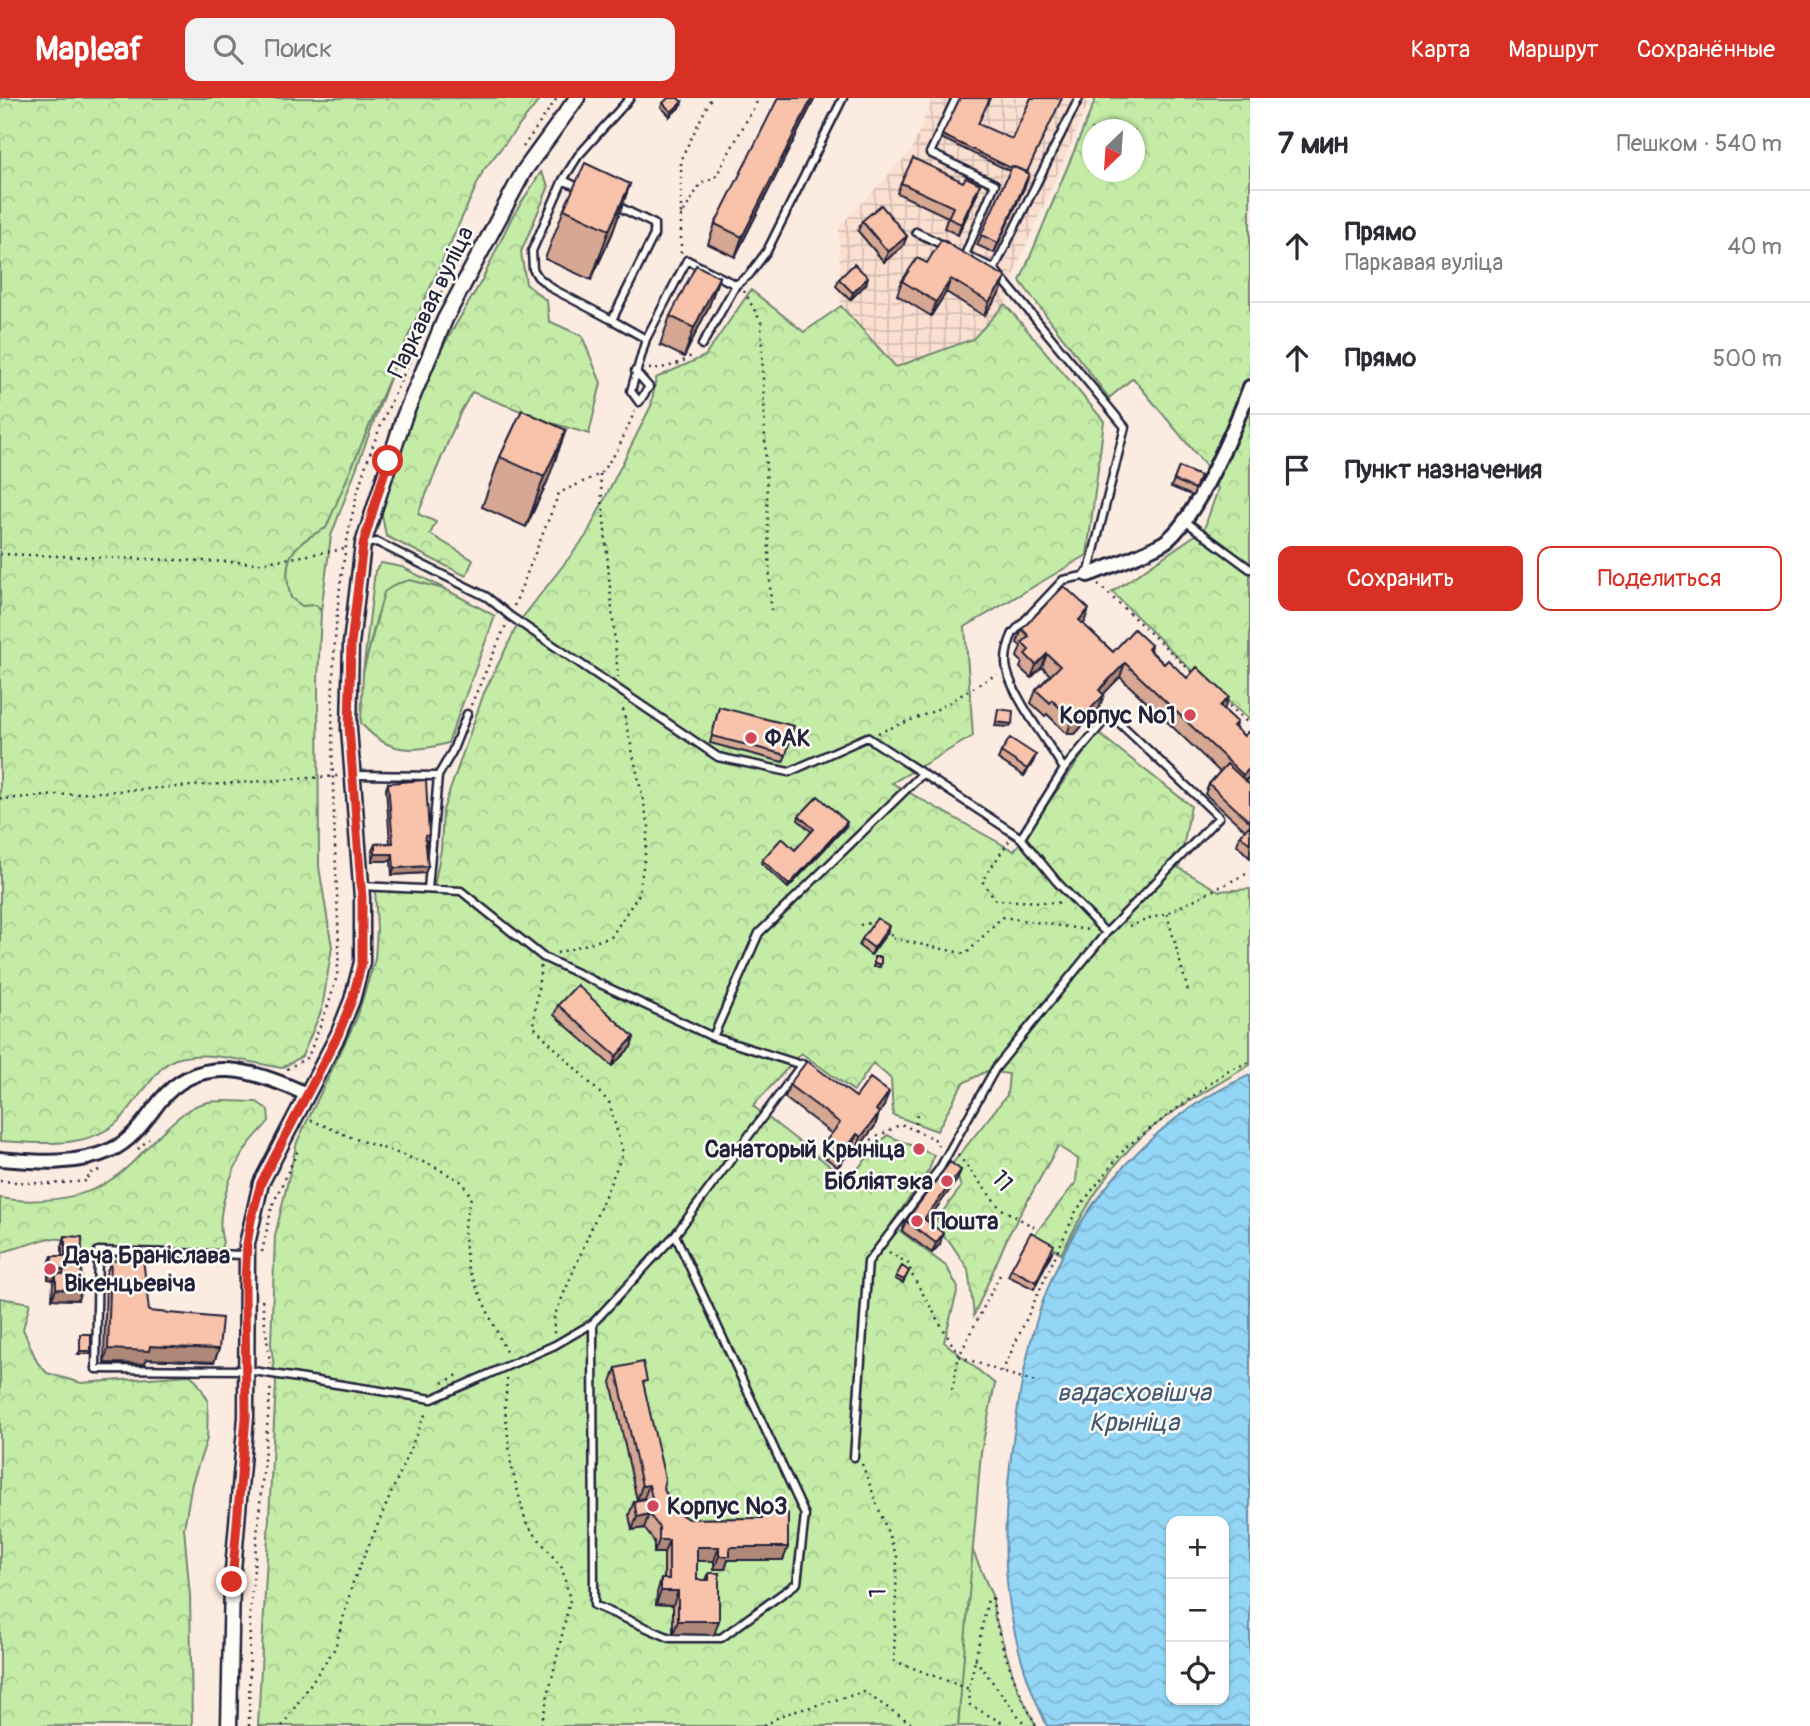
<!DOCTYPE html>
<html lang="ru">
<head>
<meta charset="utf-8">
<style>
  :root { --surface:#fff; --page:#f2f2f3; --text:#2b2b33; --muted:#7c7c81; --line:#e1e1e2; --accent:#d93025 }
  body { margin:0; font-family:Pangolin,sans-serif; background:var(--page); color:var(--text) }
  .controls { position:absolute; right:21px; bottom:21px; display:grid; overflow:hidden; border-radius:14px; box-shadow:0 2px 5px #0004 }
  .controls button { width:63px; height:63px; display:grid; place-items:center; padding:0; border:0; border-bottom:2px solid var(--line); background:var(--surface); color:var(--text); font:35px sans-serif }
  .compass { position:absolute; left:1082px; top:21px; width:63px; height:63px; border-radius:50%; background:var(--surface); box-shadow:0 2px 5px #0004; rotate:205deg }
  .stop { position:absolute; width:21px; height:21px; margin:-16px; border:5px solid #d93025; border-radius:50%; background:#fff }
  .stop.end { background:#d93025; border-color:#fff; box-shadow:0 2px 7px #0008 }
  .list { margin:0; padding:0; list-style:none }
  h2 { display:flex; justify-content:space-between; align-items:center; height:91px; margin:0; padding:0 28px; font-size:30px }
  h2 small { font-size:23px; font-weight:400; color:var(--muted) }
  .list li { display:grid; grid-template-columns:46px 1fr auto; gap:21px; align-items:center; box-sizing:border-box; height:112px; padding:0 28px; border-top:2px solid var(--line) }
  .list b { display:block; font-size:26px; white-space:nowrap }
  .list p { margin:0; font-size:23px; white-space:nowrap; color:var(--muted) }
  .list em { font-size:23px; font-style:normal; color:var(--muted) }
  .actions { display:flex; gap:14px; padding:21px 28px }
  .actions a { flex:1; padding:16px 0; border:2px solid var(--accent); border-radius:14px; text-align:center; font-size:24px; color:var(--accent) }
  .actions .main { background:var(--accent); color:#fff }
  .icon { flex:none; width:38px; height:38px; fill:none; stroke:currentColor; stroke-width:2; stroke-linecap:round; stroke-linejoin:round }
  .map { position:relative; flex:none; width:1250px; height:1628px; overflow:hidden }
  header { display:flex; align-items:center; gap:42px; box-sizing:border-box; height:98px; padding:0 35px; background:var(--accent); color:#fff }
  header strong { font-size:33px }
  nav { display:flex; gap:38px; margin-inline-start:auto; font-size:24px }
  .search { width:490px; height:63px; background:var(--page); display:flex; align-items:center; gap:18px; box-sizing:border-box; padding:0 24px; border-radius:14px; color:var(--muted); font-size:26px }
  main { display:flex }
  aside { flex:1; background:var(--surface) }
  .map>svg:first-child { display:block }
</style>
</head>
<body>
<header>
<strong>Mapleaf</strong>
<div class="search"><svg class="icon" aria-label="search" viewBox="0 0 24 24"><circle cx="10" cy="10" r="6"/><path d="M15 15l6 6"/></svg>Поиск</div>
<nav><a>Карта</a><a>Маршрут</a><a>Сохранённые</a></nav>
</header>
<main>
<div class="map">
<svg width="1250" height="1628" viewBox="0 0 1250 1628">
  <defs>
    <pattern id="industrial-grid" width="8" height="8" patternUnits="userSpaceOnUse" patternTransform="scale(1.75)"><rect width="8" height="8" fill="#fbdfd0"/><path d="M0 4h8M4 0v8" fill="none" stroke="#d7bfb4"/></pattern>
    <pattern id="forest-crowns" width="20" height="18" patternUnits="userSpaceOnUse" patternTransform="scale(1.75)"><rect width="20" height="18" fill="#c4eca7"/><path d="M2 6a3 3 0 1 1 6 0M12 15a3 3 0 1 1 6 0" fill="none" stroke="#a8ca91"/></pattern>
    <pattern id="water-waves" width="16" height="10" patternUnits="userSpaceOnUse" patternTransform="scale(1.75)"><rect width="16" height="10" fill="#94d6f6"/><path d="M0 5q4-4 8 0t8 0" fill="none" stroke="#7fb7d4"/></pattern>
  </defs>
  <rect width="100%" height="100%" fill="#fcebe0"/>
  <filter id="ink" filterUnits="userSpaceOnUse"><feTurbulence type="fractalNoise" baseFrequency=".0143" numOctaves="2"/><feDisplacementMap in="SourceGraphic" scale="14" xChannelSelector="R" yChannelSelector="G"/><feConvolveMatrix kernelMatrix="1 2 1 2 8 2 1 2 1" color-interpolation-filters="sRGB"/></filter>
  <g filter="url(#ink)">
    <path fill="url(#industrial-grid)" d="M933,0H1091L1018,165L1005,206L973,241L896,269L841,208L839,129L911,53Z"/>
    <path fill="#c4eca7" stroke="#738771" stroke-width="2" d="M393,272L331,438L321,513L316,507L302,508L291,500C280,461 292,446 326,429Z
      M381,465L402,469L447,492L410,482L377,518L363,575L375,473Z
      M972,1451L993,1500L994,1516L1017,1589L1036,1628H958Z"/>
    <path fill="url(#forest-crowns)" stroke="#738771" stroke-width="2" fill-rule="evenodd" d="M0,0H541L483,73L393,272L326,430C292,446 280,461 291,500L302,508L316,507L321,513L318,583L319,769L332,849L322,911L302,958L282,970C250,965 209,951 176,961C161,966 152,983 142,994C134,1004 125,1019 114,1027C82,1051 38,1045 0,1043Z
      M1096,0H1250V622L1193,574L1112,494L1204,431L1218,391L1210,373L1133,280L1109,300L1020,183ZM1092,32H1134V74H1092Z
      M541,74L549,88L521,154L526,186L547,203L549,223L582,238L601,285L589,336L552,325L472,294L460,315L418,416L436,424L430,436L473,462L466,478L386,438L381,411L391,377L431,269L482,182L511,121Z
      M751,192L804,234L841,208L896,269L973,241L1005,206L1104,323L1087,457L965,529L973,638L892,685L1014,753L1098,635L1191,708L1179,770L1219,793L1250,791V967C1210,991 1166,1014 1133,1047C1103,1078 1081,1118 1061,1156L1035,1136L1076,1084L1078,1061L1058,1048L1008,1138L974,1217L968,1171L950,1144L931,1129L961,1089L953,1065L1007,997L1009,976L987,973L963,985L937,1033L893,1017L891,981L873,965L854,993L801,955L753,1008L848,1082L887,1037L934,1057L929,1072L891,1126L947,1169L958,1190L944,1244L995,1286L981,1354L958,1628H258L276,1286L271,1246L275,1138L297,1044L356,922L375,861L377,831L375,791L433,794L441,752L443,712L484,595L519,524L586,438L651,308L656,280L705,258Z
      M410,482L447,492L495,518L448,645C412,655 386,655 361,625L363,575L384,494L396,486Z
      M257,1004L268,1012L269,1023C262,1032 253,1040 247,1049C231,1071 214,1118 223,1144L217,1161L209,1165L83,1162L76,1155L71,1142L49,1140L3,1154L0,1163V1100C33,1106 81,1102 109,1083C129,1071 144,1052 160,1036C172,1025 187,1009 204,1005C220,1001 241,1004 257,1004Z
      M0,1200L30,1205L23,1231L37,1264L47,1275L81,1285L190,1277L196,1282L208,1302L207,1341L192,1385L184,1430L190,1498L192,1628H0Z"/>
    <path fill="url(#water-waves)" stroke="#668eab" stroke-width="2" fill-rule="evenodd" d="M1250,977V1628H1047C1002,1533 999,1452 1012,1350C1017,1311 1023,1272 1033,1235C1063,1122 1143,1024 1250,977ZM1171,1423H1224V1602H1171Z"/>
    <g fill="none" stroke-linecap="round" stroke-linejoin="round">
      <g stroke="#22223b" stroke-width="11">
        <path id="service" d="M956,0L930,55L995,86L965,157
          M563,82L580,90
          M615,107L654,126V137L612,222L646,241L687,162L736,187L749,177L767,153L843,0
          M916,134L945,148
          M968,158L994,171
          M612,222L553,191L538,179L533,171L532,153L563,82L578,58L630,0
          M702,247L736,187
          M635,273L649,289L639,304L631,293L646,241
          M1185,423L1250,471
          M365,446L377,444L487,499L510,518L718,659L789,674L867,639L1021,740L1057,784L1106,835
          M354,677L438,678L428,791
          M438,678L452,654L467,616
          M1021,740L1064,671C1049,646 1013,599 1007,572C1004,559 1008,546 1013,535L1063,482L1088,477L1125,329L994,171L1079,0
          M362,788L461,793L543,859L713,939L805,968
          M713,939L759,835L921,677
          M675,1137L805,1417L797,1485L721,1540H670L594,1507L593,1225L675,1137L802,966
          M246,1157L98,1153L96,1271L247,1272L432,1301L555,1247L593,1225
          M854,1359L868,1164L940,1070L995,971L1106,835L1219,719L1110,616L1064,671"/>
      </g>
      <g stroke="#22223b" stroke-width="18">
        <path id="minor" d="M1088,477C1113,467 1140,458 1163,445C1194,427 1237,324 1250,289
          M0,1061C37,1064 76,1068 111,1052C133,1042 145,1022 160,1003C200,953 257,973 306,996"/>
      </g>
      <g stroke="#22223b" stroke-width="19">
        <path id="tertiary" d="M229,1628L232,1484L246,1319L247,1146L261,1085L338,937L352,902L362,864V800L349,630L351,546L363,446L404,319L445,221L524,73L577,0"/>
      </g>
      <path stroke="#22223b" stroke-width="2.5" stroke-dasharray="2 5" stroke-linecap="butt" d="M523,49L557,0
        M681,116V61L711,0
        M681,155V119L701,85L715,80L759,0
        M744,193L761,224L771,512
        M441,195L453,173
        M649,271C665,270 682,267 694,255
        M600,376L618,579
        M0,456L260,465L345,451
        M1098,486L1193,575
        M514,508L559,395L600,376L617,353L635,313
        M1224,603L1250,627
        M471,607L506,527
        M878,635L934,613L997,576
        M0,701L339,678
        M1009,743L982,783L996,802L1064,805
        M1167,816L1189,897
        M860,827L875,824
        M1129,828L1167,815L1250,774
        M886,831L891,834V840L966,856L1002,819L1088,832
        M557,855L611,839L639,796L649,729L622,606
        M541,868L533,928L609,1004L623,1055L554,1219V1237
        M287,971L308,959L329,905L337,878L339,855C335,706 320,556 354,409C366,355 394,296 418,246
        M311,1022L353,1040L429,1066L462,1084L471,1099L464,1129L467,1168L507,1256
        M915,1033L917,1015
        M871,1042L901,1026L936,1042L939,1052
        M138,1051L149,1041
        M958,1057L1000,1110L1034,1129
        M0,1083L50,1086L88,1083V1076L102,1071
        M262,1154L272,1108L299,1050
        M889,1154L909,1166L912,1177L959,1258L1001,1175
        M262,1202L270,1265
        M1002,1274L1076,1113L1126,1049L1227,973L1250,964
        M507,1280L505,1309L511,1367L526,1425L562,1470L570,1502L541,1628
        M443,1285L458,1277
        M952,1292L959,1258L1002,1274L1039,1285
        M862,1366L897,1459L894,1563L969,1591
        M993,1500L988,1501L969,1591L970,1607L1008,1628
        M993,1500C996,1544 1017,1589 1036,1628
        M975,1561L1026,1628
        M249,1628L250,1514L271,1286
        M282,1628L335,1550L353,1484L427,1312
        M764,1628L782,1617L864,1594L915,1628"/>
      <use href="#service" stroke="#fdfcf7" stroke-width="6"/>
      <use href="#minor" stroke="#fdfcf7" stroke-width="12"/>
      <use href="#tertiary" stroke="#fdfcf7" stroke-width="14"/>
    </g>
    <path fill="#d6a893" stroke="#22223b" stroke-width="2" d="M815,0L735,159L708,146L715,126Z
      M960,0L979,26L1029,76L994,155L977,147L1010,73L941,40Z
      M663,5L681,8L670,18L661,9Z
      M901,85L977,96L958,137L944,130L948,119L897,95Z
      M630,86L612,136L591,182L545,161L564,111Z
      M862,123L907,138L903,148L884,164L858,133Z
      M927,165L1001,193L984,218L946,194L931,218L897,197L902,183Z
      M719,179L709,208L684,259L660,247L670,218Z
      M839,181L866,186L850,202L836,188Z
      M522,312L548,382L526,429L482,409L500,359Z
      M1179,369L1200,378L1193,398L1171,389Z
      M1084,525L1083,526L1113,554L1151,547L1150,552L1164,566L1224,612L1237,624L1235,629L1244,638L1250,637V678L1246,683L1250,687V760L1237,747L1240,737L1245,732L1205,696L1209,686L1220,674L1120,579L1103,596L1104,597L1099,610L1075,636H1067L1047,616L1045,618L1031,605L1036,592L1050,577L1042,569L1031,580L1020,570L1022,564L1017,559L1021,548L1017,545L1022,531Z
      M719,609L786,657L783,664L710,645Z
      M1001,654L1036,657L1033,664L1024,678L998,661Z
      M388,685L427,744H426L425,775L392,777L391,763H372V753L375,746L390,745L386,691Z
      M799,718L846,728L788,790L761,765L762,762L795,752L812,734L798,722Z
      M887,835L871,857L859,848L862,841Z
      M558,907L634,939L631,949L612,968L554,917Z
      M789,987L856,999L884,1008L879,1015L875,1028L856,1053L852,1050L838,1069L822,1057L826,1043L832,1036L785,1000Z
      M961,1072L957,1082L927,1123L940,1146L932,1155L902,1133L906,1123Z
      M65,1138L78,1202L52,1201L53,1186L54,1182L48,1181V1168L52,1158H62V1149Z
      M1052,1154L1034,1191L1008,1178L1011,1171Z
      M111,1163L149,1213L219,1251L214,1264L146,1261L145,1266L104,1265L106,1176Z
      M909,1173L903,1185L895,1181L896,1178Z
      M616,1270L644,1290L663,1390L677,1414L688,1421L760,1420L762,1415L788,1449L783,1462H728L725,1471H714V1463H697V1482H706L709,1475L714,1537L673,1536V1507L656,1506L657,1495L661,1481H664V1455H654V1443L644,1430L632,1432L629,1417L634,1403L644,1401L637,1402L611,1284Z"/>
    <path fill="#ae8878" stroke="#22223b" stroke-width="2" d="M812,0H815L735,159L742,139Z
      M682,4L681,8L670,18L671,14Z
      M1029,76L1026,86L994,155L998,145Z
      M630,86L612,136L591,182L609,132Z
      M980,86L977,96L958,137L961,126Z
      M907,138L903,148L884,164L888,154Z
      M719,179L709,208L684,259L694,230Z
      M868,179L866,186L850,202L853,195Z
      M1006,179L1001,193L984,218L989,204Z
      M951,181L946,194L931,218L936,204Z
      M566,332L548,382L526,429L544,379Z
      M1089,511L1084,525L1074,535L1079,522Z
      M1047,556L1042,569L1031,580L1036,567Z
      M1125,565L1120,579L1094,606L1099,592Z
      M1104,597L1099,610L1075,636H1067L1072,622Z
      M1229,599L1224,612L1220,608Z
      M996,624L1012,626L1010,629L995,628Z
      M1036,657L1033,664L1024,678L1027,671Z
      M1250,670V678L1238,691L1243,677Z
      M847,724L846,728L788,790L789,787Z
      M375,756H393L391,763H372Z
      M428,768L425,775L392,777L394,770Z
      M889,828L887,835L871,857L874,850Z
      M874,866H881L880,869H873Z
      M634,939L631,949L612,968L616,958Z
      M889,994L884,1008L871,1026L876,1012Z
      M879,1015L875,1028L856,1053L861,1039Z
      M857,1036L852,1050L838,1069L843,1055Z
      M961,1072L957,1082L921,1131L924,1121Z
      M943,1135L940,1146L932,1155L936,1145Z
      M51,1171L64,1172L60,1182L56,1176L54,1182L48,1181Z
      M56,1191L81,1192L78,1202L52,1201Z
      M150,1248L219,1251L214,1264L146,1261L145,1266L104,1265L108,1251Z
      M80,1253H91L90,1256H78Z
      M649,1387L644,1400L637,1402L642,1388Z
      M649,1416L644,1430L632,1432L637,1419Z
      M659,1442H669L664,1455H654Z
      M697,1449H719L714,1463H692Z
      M730,1449H788L783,1462H728L725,1471H714L719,1458Z
      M661,1493H678L673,1507L656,1506Z
      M678,1523H719L714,1537L673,1536Z"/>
    <path fill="#f9c3ab" stroke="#22223b" stroke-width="2" d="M668,0H678L682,4L671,14L663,5Z
      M778,0H812L742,139L715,126Z
      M960,0H990L978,26L1012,41L1031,0H1062L1027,74L1012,68L1011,70L942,37Z
      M913,60L963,84L966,79L980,86L961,126L948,120L953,109L901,85Z
      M585,65L630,86L609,132L564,111Z
      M1012,68L1029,76L998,145L981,137Z
      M881,107L907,138L888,154L862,123Z
      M941,142L1006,179L989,204L951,181L936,204L902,183L917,160L927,165Z
      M854,166L868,179L853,195L839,181Z
      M696,167L719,179L694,230L670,218Z
      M522,312L566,332L544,379L500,359Z
      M1179,369L1200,378L1195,391L1174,382Z
      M1064,488L1089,511L1079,522L1113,554L1134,531L1151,547L1148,551L1164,566L1168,562L1187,580L1197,569L1229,599L1220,608L1237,624L1233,628L1244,638L1247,634L1250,637V670L1243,677L1125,565L1099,592L1104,597L1080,622H1072L1052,602L1050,605L1036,592L1060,568L1047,556L1036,567L1025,556L1029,552L1022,545L1029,538L1022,531Z
      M719,609L794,628L786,657L712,638Z
      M998,611L1013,613L1012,626L996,624Z
      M1010,640L1036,657L1027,671L1001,654Z
      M1227,666L1250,687V724L1209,686Z
      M426,682L429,737L425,738L428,768L394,770L393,756H375V746L393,745L388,685Z
      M818,698L847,724L789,787L762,762L782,740L795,752L814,731L799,718Z
      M1250,727V746L1240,737Z
      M877,820L889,828L874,850L862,841Z
      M874,859H881V866H874Z
      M577,887L634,939L616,958L558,907Z
      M807,963L856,999L870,980L889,994L876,1012L879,1015L861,1039L857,1036L843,1055L826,1043L840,1025L789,987Z
      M950,1064L961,1072L924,1121L943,1135L936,1145L906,1123Z
      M1031,1134L1054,1147L1036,1184L1011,1171Z
      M65,1138L82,1139L81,1192L56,1191V1176H63L64,1172L51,1171L52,1158H65Z
      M143,1160L149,1213L222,1220L219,1251L150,1248L149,1253L108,1251L111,1163Z
      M902,1168L909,1173L904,1182L896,1178Z
      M80,1236H91V1253H80Z
      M643,1264L647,1283L643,1284L665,1381L663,1390L677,1414L688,1421L762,1420V1415H788V1449H730V1458H719V1449H697V1482H709V1475H719V1523H678V1493H661V1481H669V1442H659V1429L649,1416L637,1419L634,1403L652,1400L649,1387L642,1388L616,1270Z"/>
  </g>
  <g fill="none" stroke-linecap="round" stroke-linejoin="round" filter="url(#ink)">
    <path stroke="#d93025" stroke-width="9" d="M232,1484L246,1319L245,1183L247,1146L251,1122L261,1085L338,937L352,902L362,864V800L349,629L351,546L363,446L388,363"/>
  </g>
  <g fill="#d1495b" stroke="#fdfcf7" stroke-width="2.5">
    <circle cx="1190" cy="617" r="7"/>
    <circle cx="751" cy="640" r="7"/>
    <circle cx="919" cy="1051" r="7"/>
    <circle cx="947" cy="1083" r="7"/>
    <circle cx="917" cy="1123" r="7"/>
    <circle cx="50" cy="1171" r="7"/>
    <circle cx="653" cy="1408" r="7"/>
  </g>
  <g text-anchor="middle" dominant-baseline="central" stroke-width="5" stroke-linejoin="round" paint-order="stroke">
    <g font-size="24" fill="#22223b" stroke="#fdfcf7">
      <text transform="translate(431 204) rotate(-64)">Паркавая вуліца</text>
      <text transform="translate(1002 1083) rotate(50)">11</text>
      <text transform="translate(878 1495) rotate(-89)">1</text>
    </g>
    <g font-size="24" font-weight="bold" fill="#22223b" stroke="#fdfcf7" text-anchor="start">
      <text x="1176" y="617" text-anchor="end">Корпус №1</text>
      <text x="765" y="640">ФАК</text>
      <text x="905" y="1051" text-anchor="end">Санаторый Крыніца</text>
      <text x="933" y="1083" text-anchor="end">Бібліятэка</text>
      <text x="931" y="1123">Пошта</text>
      <text x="64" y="1157">Дача Браніслава<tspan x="64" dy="28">Вікенцьевіча</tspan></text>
      <text x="667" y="1408">Корпус №3</text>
    </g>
    <g font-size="26" font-style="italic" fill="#445873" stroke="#fdfcf7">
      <text x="1134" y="1295">вадасховішча<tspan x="1134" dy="30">Крыніца</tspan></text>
    </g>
  </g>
</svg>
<div class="controls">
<button>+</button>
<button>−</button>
<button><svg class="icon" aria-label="locate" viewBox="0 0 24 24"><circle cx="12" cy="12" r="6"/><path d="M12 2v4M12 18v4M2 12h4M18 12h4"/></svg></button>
</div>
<svg class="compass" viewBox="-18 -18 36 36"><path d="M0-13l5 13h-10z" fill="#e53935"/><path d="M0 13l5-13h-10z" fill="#7c7c81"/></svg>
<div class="stop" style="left:388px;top:363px"></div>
<div class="stop end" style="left:232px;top:1484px"></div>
</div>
<aside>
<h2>7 мин<small>Пешком · 540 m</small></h2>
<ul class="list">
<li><svg class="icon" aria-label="ahead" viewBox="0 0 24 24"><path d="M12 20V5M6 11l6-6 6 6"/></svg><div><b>Прямо</b><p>Паркавая вуліца</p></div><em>40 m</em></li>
<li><svg class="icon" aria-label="ahead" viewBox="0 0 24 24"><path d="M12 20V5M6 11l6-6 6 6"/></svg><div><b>Прямо</b></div><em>500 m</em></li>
<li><svg class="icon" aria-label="arrive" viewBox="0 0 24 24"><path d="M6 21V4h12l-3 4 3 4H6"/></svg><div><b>Пункт назначения</b></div></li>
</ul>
<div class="actions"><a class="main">Сохранить</a><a>Поделиться</a></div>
</aside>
</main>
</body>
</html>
